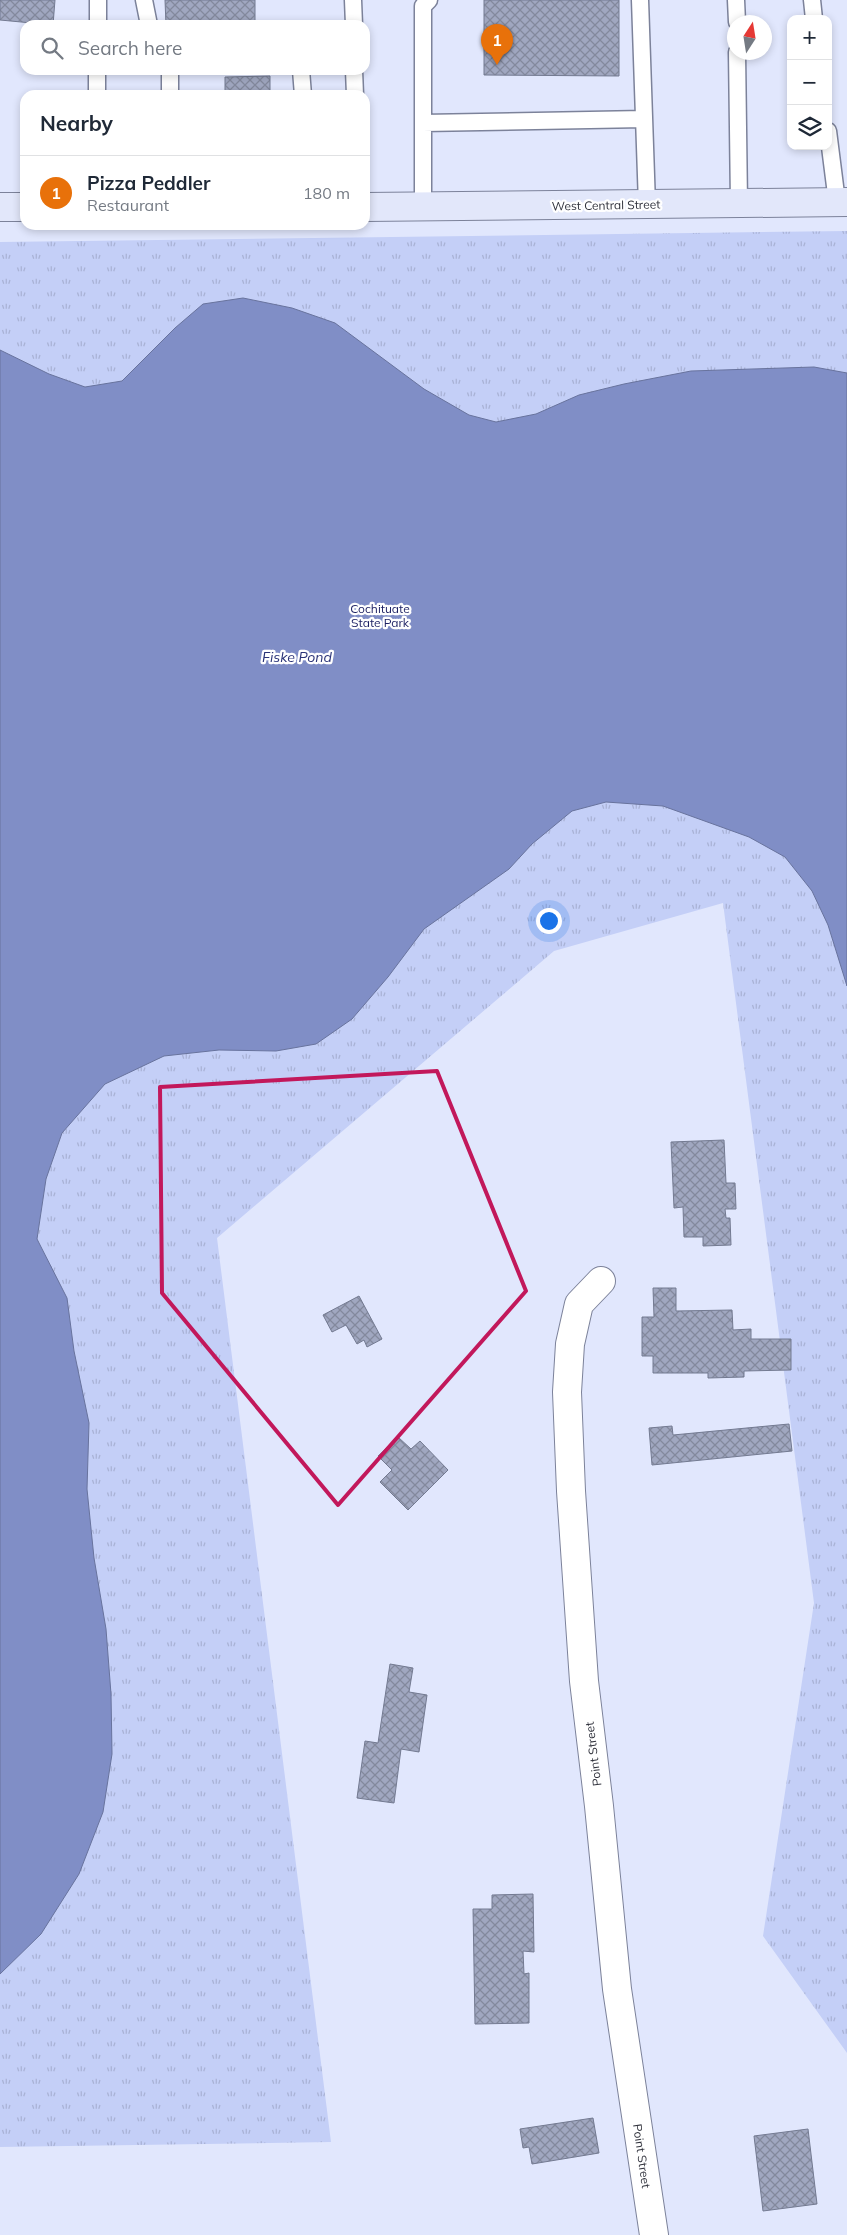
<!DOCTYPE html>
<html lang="en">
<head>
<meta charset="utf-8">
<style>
  :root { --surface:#fff; --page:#f2f2f3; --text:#1f2937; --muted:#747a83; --line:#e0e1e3; --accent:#a5692b }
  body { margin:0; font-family:Mulish,sans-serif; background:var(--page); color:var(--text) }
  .controls { position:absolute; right:15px; top:15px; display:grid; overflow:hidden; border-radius:10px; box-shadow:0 2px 8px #0003 }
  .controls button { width:45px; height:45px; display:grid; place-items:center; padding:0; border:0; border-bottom:1px solid var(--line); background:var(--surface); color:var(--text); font:25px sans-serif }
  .compass { position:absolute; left:727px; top:15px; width:45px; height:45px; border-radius:50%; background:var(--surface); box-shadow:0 2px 8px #0003; rotate:12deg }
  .you { position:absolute; left:548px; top:920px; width:18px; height:18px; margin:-12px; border:4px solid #fff; border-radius:50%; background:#1a73e8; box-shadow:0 0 0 8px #1a73e833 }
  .badge { display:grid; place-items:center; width:32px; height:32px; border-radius:50%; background:var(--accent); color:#fff; font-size:16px; font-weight:700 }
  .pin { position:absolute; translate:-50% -41px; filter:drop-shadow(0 1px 2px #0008) }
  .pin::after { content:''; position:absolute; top:26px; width:18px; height:15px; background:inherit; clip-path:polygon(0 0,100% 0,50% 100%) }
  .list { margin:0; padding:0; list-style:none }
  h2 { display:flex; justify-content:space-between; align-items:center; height:65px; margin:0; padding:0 20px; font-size:21px }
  h2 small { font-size:16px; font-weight:400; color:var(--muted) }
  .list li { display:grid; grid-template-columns:32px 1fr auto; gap:15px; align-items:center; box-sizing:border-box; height:75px; padding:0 20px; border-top:1px solid var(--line) }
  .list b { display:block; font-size:19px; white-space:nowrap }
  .list p { margin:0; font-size:16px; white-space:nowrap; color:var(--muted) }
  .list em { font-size:16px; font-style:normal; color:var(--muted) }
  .icon { flex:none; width:28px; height:28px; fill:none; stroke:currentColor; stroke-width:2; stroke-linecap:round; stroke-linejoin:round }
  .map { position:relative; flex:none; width:847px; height:2235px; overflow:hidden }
  .search { position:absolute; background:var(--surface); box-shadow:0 2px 8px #0003; left:20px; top:20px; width:350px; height:55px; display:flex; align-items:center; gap:12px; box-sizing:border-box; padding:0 18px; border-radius:15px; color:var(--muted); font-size:19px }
  .panel { position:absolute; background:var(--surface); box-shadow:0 2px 8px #0003; left:20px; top:90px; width:350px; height:140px; border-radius:15px }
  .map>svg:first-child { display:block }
</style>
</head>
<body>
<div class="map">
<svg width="847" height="2235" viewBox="0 0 847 2235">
  <defs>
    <pattern id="park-tufts" width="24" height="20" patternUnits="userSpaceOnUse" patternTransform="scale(1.25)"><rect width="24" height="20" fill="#c4cff7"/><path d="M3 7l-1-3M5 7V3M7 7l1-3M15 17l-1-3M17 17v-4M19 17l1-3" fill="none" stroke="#a9b2d5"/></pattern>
    <pattern id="building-cross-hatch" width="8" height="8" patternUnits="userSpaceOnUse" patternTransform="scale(1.25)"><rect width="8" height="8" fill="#a0a7c0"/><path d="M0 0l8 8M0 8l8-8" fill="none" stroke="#83899d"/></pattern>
  </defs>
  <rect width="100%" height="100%" fill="#e1e7fd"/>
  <path fill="url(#park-tufts)" d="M847,231V2053L763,1936L814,1603L723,903L554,951L217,1238L331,2142L0,2147V242Z"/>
  <path fill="#808ec6" stroke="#68739d" d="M243,298L292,308L335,323L424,389L469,415L496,422L536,414L579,395L624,384L691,371L814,367L847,373V986L828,925L812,891L785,857L749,837L663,806L606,802L572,811L532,844L509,869L424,929L388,977L352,1019L316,1044L276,1051L219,1050L164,1056L105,1084L62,1133L46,1179L37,1239L67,1298L74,1351L89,1423L87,1489L94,1558L106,1629L111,1694L112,1754L103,1812L79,1874L41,1934L0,1974V350L49,374L85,387L122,381L175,328L203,304Z"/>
  <path fill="url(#building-cross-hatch)" stroke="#737a91" d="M0,0H55L53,25L0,20Z
    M165,0H255V25H166Z
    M484,0H619V76L484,75Z
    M270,76V95H225V77Z
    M724,1140L726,1183H735L736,1209H725L726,1218H730L731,1245L703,1246V1237H684L683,1207L674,1208L671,1142Z
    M653,1288H676V1311L732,1310L733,1330L751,1329V1339H791V1370L744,1371V1377L708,1378V1373H653V1356H642V1317H654Z
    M359,1296L382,1339L367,1347L364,1340L357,1344L346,1325L332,1332L323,1315Z
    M789,1424L792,1451L652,1465L649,1428L672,1426L673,1435Z
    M398,1437L411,1449L420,1441L448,1470L408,1510L380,1482L392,1470L378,1456Z
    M390,1664L413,1668L409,1692L427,1695L419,1752L401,1749L394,1803L357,1798L365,1741L378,1743Z
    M533,1894L534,1952L523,1951L524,1974L529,1973V2023L475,2024L473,1909H492V1895Z
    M593,2118L599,2153L532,2164L529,2147L523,2148L520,2129Z
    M808,2129L817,2204L763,2211L754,2136Z"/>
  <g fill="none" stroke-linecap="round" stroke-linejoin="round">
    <g stroke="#7c829a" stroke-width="19">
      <path id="lane" d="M144,0L149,25
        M353,0L354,25
        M640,0L647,205
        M736,0L737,22
        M812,0L814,19
        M98,25V0
        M737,52L739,204
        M301,70L303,95
        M354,70L355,95
        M97,95V70
        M170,95V70
        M423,123L644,119
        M828,131L837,202
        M423,207V6L429,0"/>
    </g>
    <g stroke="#7c829a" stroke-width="30">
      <path id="street" d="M601,1281L579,1304L570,1344L567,1392L571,1491L584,1681L599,1806L617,1989L654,2235"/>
    </g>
    <g stroke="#7c829a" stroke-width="30">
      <path id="secondary" d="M0,207H25
        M365,207L847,202"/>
    </g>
    <use href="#lane" stroke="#fff" stroke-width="16"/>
    <use href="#street" stroke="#fff" stroke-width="28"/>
    <use href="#secondary" stroke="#e2e7fa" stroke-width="28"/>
  </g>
  <path fill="none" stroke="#c2185b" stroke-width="4" stroke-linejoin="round" d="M437,1071L526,1291L338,1505L162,1293L160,1087Z"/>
  <g text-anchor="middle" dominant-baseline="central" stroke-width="4.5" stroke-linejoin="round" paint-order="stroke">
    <g font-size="12" fill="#31333d" stroke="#fff">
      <text transform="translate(606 205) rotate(-1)">West Central Street</text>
      <text transform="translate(593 1754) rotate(-97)">Point Street</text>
      <text transform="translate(642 2156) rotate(82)">Point Street</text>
    </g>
    <g font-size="12" fill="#1b1f62" stroke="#fff">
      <text x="380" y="608">Cochituate<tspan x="380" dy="14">State Park</tspan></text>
    </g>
    <g font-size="14" font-style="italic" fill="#2a3377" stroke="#fff">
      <text x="297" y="657">Fiske Pond</text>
    </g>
  </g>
</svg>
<div class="controls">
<button>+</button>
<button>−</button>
<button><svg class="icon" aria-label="layers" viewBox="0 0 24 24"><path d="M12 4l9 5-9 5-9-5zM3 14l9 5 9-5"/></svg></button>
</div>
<svg class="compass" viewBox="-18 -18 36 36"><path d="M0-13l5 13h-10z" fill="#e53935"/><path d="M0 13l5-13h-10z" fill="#747a83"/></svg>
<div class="you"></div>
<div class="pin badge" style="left:497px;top:65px;background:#e8710a">1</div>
<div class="search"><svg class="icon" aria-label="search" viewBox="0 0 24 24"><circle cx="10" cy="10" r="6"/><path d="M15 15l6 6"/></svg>Search here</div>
<section class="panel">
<h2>Nearby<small></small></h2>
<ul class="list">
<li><span class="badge" style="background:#e8710a">1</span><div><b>Pizza Peddler</b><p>Restaurant</p></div><em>180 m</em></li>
</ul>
</section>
</div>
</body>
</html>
